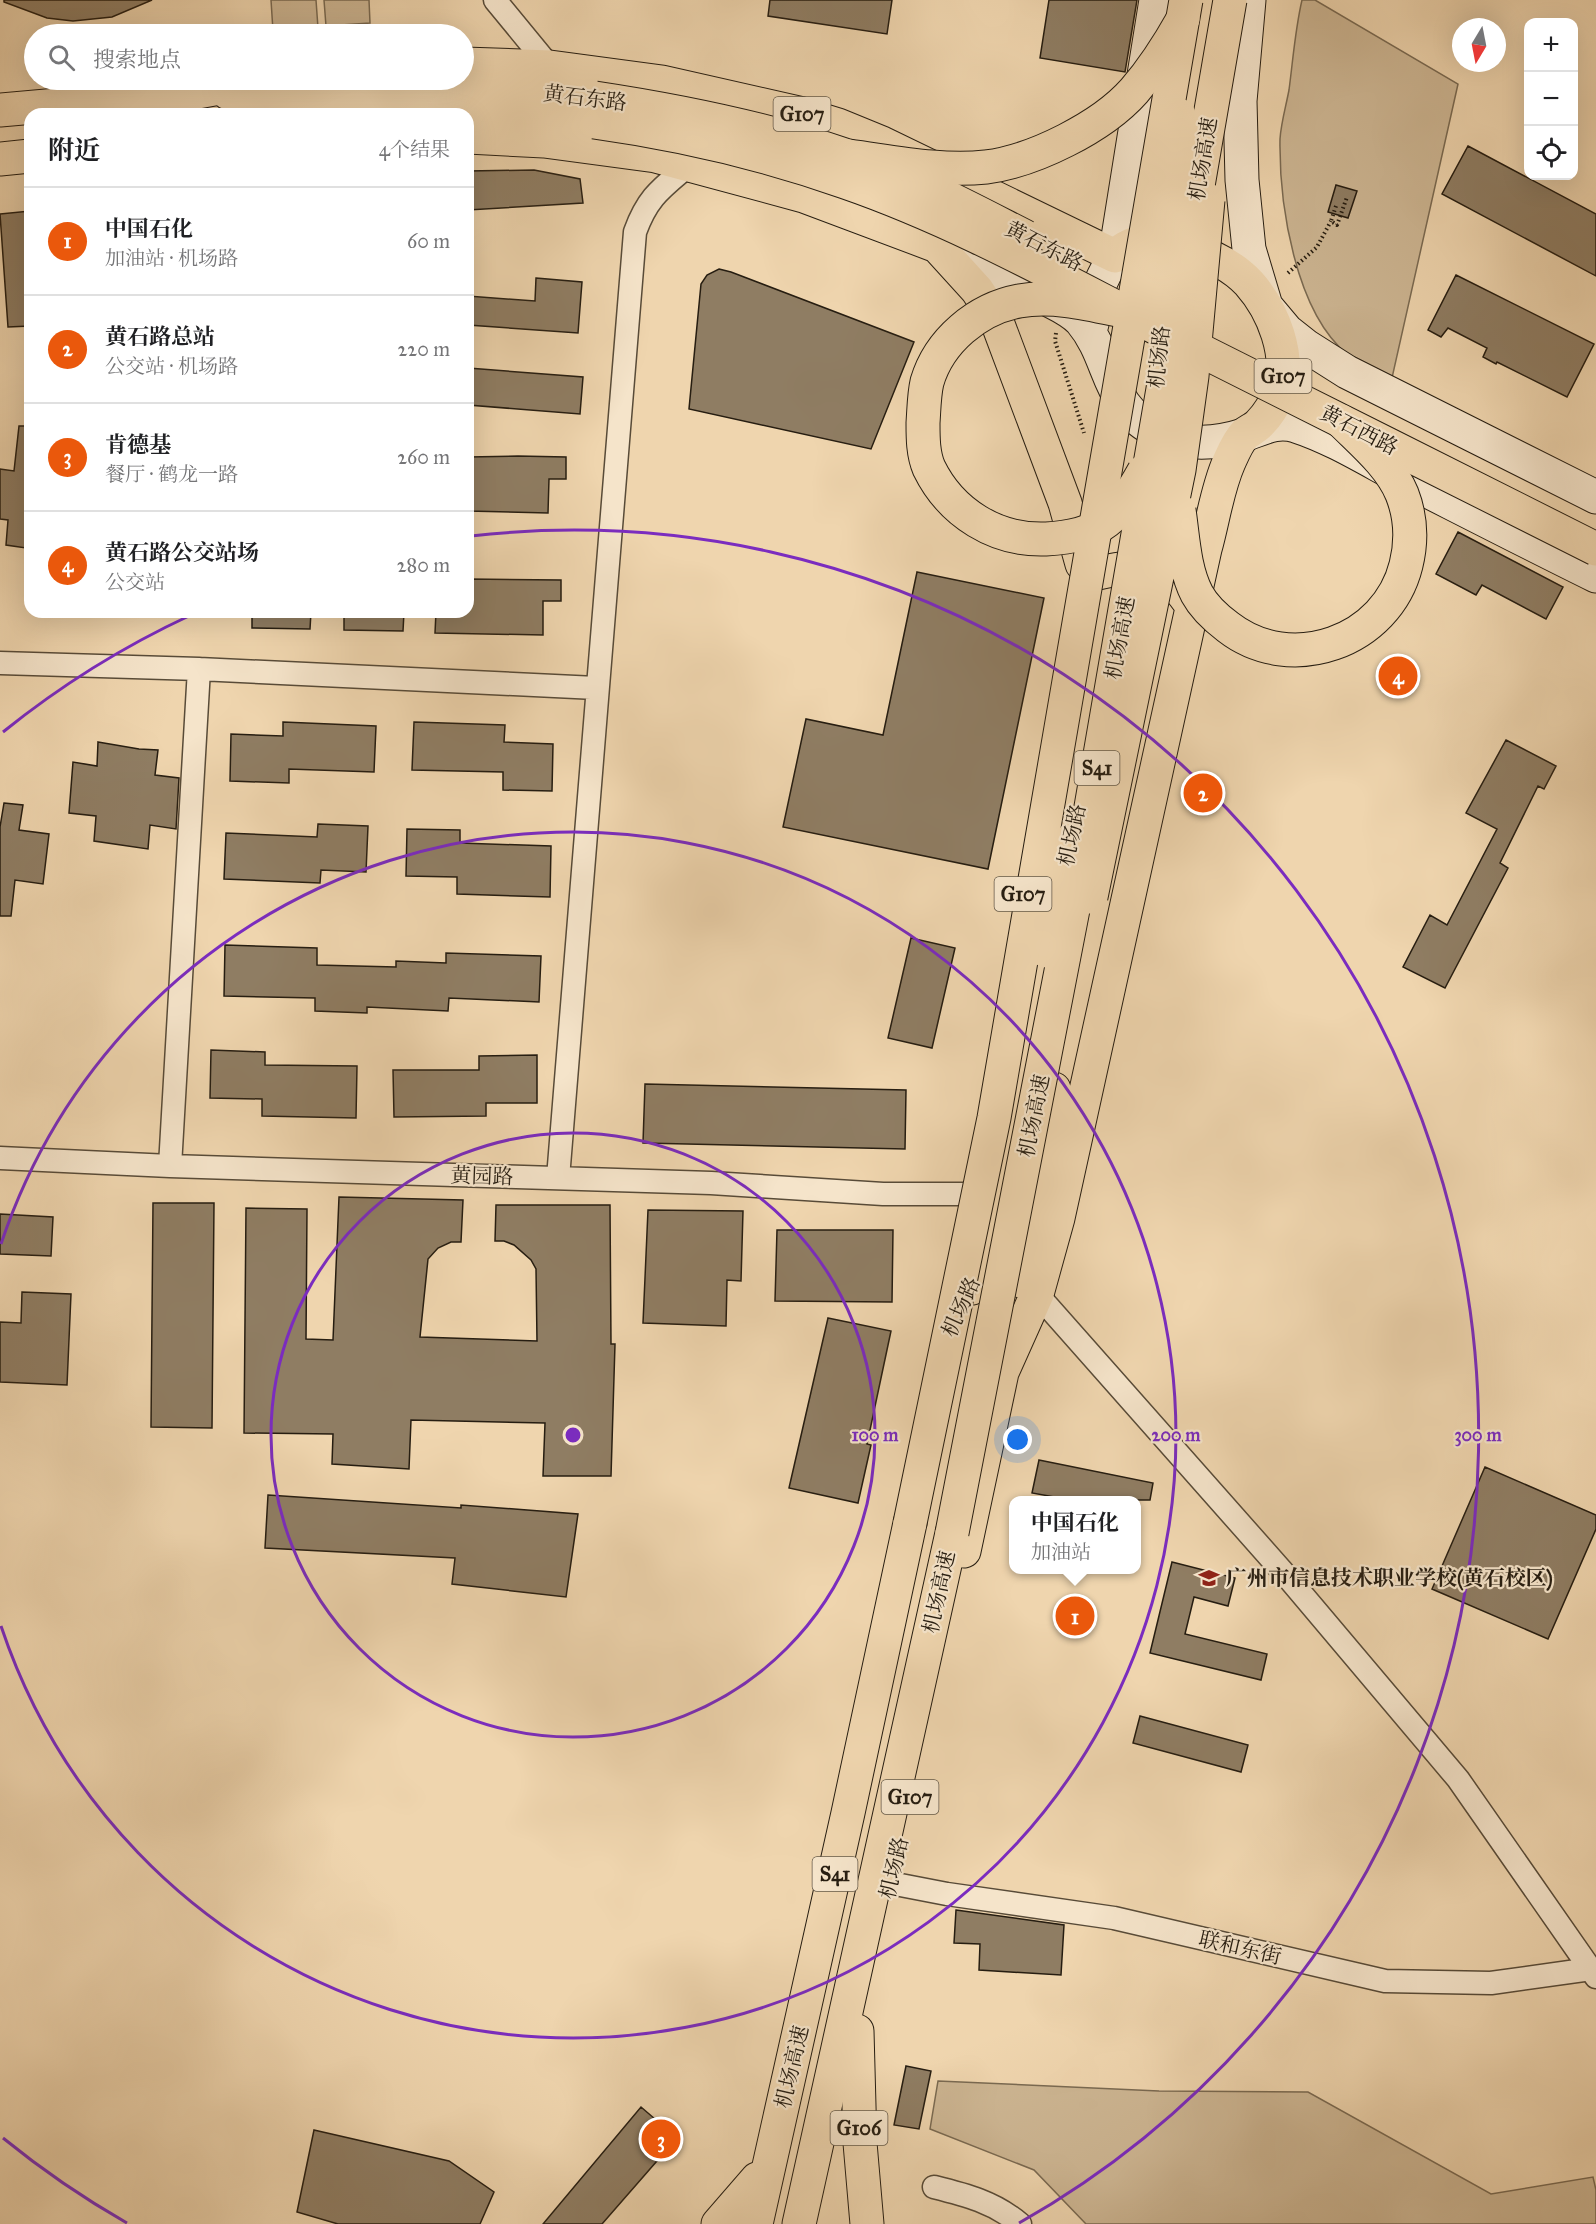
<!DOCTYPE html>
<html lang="zh">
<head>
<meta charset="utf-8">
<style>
  :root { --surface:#fff; --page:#f2f2f2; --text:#202124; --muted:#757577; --line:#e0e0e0; --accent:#ea580c }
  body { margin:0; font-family:"IM FELL Great Primer","Noto Serif SC",serif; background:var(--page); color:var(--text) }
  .controls { position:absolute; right:18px; top:18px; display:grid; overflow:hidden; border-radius:12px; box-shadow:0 6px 24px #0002 }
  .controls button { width:54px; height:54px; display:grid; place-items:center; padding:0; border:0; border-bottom:2px solid var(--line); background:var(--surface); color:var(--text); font:30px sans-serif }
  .compass { position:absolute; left:1452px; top:18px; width:54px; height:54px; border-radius:50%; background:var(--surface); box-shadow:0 6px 24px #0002; rotate:190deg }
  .you { position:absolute; left:1018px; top:1440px; width:21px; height:21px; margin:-15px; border:4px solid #fff; border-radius:50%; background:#1a73e8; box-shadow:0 0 0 9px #1a73e833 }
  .badge { display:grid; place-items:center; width:39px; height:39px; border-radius:50%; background:var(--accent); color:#fff; font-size:20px; font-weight:700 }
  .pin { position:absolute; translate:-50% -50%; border:3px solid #fff; box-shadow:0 2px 6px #0006 }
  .popup { position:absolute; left:1009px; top:1496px; width:132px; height:78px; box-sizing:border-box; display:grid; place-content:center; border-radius:12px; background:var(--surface); filter:drop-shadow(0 2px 4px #0005); font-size:20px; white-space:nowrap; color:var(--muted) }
  .popup b { font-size:22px; color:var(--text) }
  .popup::after { content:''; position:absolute; left:50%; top:100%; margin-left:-12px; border:12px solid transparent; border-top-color:var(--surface) }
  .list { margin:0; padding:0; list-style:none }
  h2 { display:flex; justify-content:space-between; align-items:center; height:78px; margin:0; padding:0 24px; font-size:26px }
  h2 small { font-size:20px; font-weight:400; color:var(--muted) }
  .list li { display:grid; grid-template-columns:39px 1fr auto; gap:18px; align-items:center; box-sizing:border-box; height:108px; padding:0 24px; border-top:2px solid var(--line) }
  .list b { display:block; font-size:22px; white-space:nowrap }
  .list p { margin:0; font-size:20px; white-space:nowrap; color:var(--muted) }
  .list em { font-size:20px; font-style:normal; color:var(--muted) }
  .icon { flex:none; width:33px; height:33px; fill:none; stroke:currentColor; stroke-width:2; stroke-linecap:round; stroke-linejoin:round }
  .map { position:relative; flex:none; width:1596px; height:2224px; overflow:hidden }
  .search { position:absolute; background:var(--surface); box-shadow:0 6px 24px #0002; left:24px; top:24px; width:450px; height:66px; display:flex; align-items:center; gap:15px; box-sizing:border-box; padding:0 21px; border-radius:33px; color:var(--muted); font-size:22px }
  .panel { position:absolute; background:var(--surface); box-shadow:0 6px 24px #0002; left:24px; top:108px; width:450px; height:510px; border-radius:18px }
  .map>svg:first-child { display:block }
</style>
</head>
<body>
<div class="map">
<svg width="1596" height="2224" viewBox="0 0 1596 2224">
  <rect width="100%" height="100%" fill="#efd5ae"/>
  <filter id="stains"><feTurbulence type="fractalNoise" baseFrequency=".00333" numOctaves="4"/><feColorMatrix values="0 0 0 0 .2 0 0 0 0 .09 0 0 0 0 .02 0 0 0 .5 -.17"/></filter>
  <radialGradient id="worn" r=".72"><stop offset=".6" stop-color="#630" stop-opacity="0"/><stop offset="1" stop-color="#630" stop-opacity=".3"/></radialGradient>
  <path fill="#cdb693" stroke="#7a6a52" stroke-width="1.5" d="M271,0H316L318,28L273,31Z
    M324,0H369L370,23L326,26Z
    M1302,0H1315L1458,84L1392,378C1378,371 1360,364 1348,355C1295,312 1279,204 1280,139C1281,123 1286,106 1289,90C1293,60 1295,30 1302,0Z
    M938,2081L1159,2091L1308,2092L1491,2194L1593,2177L1596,2190V2224H1086L1034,2170L930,2129Z"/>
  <path fill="#8f7d63" stroke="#261d11" stroke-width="1.5" d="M4,0H152L112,17L73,21L47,18L4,2Z
    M770,0H892L887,34L768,16Z
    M1049,0H1137L1125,72L1040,58Z
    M1468,146L1596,214V276L1442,194Z
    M534,170L580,179L583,203L468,210V171Z
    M1336,185L1357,191L1348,218L1328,212Z
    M30,211V326L8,327L0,214Z
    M719,269L731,272L914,342L871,449L689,409L701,284L707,275Z
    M1456,275L1594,344L1567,397L1497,362L1496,364L1483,357L1487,348L1448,328L1441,337L1428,330Z
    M536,278L582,282L578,333L468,325V296L535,301Z
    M468,368L583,377L580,414L468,405Z
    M19,426H30V524L28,523L26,548L6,545L8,520L0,519V469L14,471Z
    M518,456L566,457V479H549L548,513L468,511V457Z
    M1458,532L1563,587L1546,619L1482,585L1476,595L1436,574Z
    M917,572L1044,598L988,869L783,827L806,719L883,735Z
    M468,579L561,580V601H543V635L435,633L436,612H468Z
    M252,612H311L310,629L252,628Z
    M344,612H404L403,631L344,630Z
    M283,722L376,726L374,772L289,769V783L230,781L231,734L283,736Z
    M414,722L505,725L504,742L553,744L552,791L503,790V772L412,770Z
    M1506,740L1556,766L1544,789L1538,786L1500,863L1508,868L1445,988L1403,967L1430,915L1447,925L1497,829L1466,813Z
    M98,742L139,749L158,750L155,775L179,778L176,829L150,825L148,849L94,841L96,816L69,813L73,762L97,766Z
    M4,803L23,805L19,830L49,834L43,884L15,880L11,916H0V827Z
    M318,824L368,826L366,872L321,870L320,883L224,879L226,833L317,837Z
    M407,829L460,830V843L551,846L550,897L457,894V877L406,876Z
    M911,938L955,948L932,1048L888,1038Z
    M225,945L317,948V965L396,967V961L446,963V953L541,956L539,1002L449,998L448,1011L367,1007V1013L315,1011V998L224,996Z
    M211,1050L265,1052V1065L357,1066L356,1118L262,1116V1099L210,1098Z
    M537,1055V1103H486V1116L394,1117L393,1070H479V1056Z
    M645,1084L906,1090L905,1149L643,1143Z
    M339,1197L463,1200L461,1242H451L438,1248L428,1259L420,1337L537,1341L536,1269L531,1260L514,1245L504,1241H495L496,1205H610L611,1344H615L611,1476H543L545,1423L411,1420L409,1469L332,1464L333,1434L244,1433L246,1208L307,1209L306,1339L333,1340Z
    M153,1203H214L212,1428L151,1427Z
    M648,1210L743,1211L741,1281L727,1280L726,1326L643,1323Z
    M0,1214L53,1217L51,1256L0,1254Z
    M777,1230H893L892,1302L775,1301Z
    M22,1292L71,1294L67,1385L0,1382V1322L21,1323Z
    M828,1318L891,1331L867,1444L871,1445L858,1503L789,1488Z
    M1039,1460L1153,1483L1150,1500H1071L1032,1493Z
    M1485,1467L1596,1515V1529L1548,1639L1432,1589Z
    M268,1495L461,1508V1505L578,1514L566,1597L452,1584L455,1558L265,1548Z
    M1172,1562L1235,1578L1228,1606L1194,1597L1185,1634L1267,1654L1261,1680L1150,1653Z
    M1140,1716L1248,1745L1241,1772L1133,1743Z
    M956,1910L1064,1925L1061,1975L979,1970L980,1944L954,1943Z
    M906,2066L931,2071L919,2129L894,2125Z
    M641,2107L677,2138L602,2224H543Z
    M314,2130L449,2161L494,2192L480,2224H338L297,2212Z"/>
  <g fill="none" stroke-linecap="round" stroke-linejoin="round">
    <g stroke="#584b38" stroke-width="25">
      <path id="minor" d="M495,0L550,67
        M0,663L199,669L596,688
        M0,1158L170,1166L711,1183L883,1194H963
        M170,1166L199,669
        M558,1178L635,232C648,196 662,188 690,164
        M1037,1294L1290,1580L1458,1779L1596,1977
        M890,1883L947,1894L1114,1918L1385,1981L1491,1983L1591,1969
        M934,2187C966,2195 994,2202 1020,2224"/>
    </g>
    <g stroke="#261d11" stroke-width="35">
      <path id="secondary" d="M1249,0L1240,101L1242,180L1249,249L1266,306L1287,331L1306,346L1347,372L1596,497
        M937,246C973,262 1008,278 1043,297C1056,304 1071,310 1081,321C1114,360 1104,407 1160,433C1187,446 1216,444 1244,435C1262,429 1276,420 1296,426C1333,438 1368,460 1402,478C1467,511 1531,544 1596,576
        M1092,324C1091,299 1102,277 1115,256L1156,0"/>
    </g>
    <g stroke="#261d11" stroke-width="35">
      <path id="primary" d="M228,93L503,90L595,98
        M381,114H498L594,122"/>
    </g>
    <g stroke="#261d11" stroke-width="35">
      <path id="trunk" d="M464,64L550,67L662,82L799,113L838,125L882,143L1115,256C1136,236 1159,239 1186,247C1208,254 1233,266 1249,283C1273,310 1292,356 1279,393C1275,403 1268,415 1260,423C1256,428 1250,430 1245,434C1238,441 1233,453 1229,462C1217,489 1213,521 1205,549L1058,1218L1037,1294L1003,1370
        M0,110L192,93L264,80
        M468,137L544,141L656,156L804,196L937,246L977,290L996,319L1065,503L1082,564
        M0,159L30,156
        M1090,575C1139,563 1164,562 1193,608
        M1021,1281L1054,1089
        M972,1288L988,1231L1046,951
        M964,1551L1007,1349
        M857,2031L860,2143L867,2224
        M718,2224L757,2179"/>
    </g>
    <g stroke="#261d11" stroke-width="35">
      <path id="motorway" d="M756,2224L848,1813L910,1523
        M799,2224L952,1533"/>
    </g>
    <path stroke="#261d11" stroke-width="4" stroke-dasharray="1.5 3" stroke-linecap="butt" d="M1336,206L1331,221L1337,225L1347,197
      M1288,273L1317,247L1331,221
      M1056,333L1055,341L1084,433"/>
    <use href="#minor" stroke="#f5e4ca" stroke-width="22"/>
    <use href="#secondary" stroke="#f5e4ca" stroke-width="33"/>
    <use href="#primary" stroke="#efd5ae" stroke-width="33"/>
    <use href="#trunk" stroke="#efd5ae" stroke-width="33"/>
    <use href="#motorway" stroke="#efd5ae" stroke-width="33"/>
    <g stroke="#261d11" stroke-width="35" stroke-linecap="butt">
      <path id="primary-bridge" d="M595,98C681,111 766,128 848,156C910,176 969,208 1026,237
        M594,122C680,134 763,153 845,182C961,222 1069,284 1178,339C1317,409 1457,479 1596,549"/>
    </g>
    <g stroke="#261d11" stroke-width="35" stroke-linecap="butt">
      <path id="trunk-bridge" d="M849,156C894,162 941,172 986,167C1034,161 1102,127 1134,91C1153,69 1169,44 1183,19
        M1165,306L1179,115
        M1122,311C1089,304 1053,295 1019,301C977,309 939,341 927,382C924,395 924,409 923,423C923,438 923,454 929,468C951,513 996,541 1046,539C1103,536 1118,517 1144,471
        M1179,510C1183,537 1184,569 1197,594C1204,607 1216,618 1228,627C1291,676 1387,642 1406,565C1412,541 1411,517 1402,494C1390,465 1363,443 1341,421
        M1091,897L1179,470L1192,376L1208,200
        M1046,951L1070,841"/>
    </g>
    <g stroke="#261d11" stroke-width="35" stroke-linecap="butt">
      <path id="motorway-bridge" d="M910,1523L994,1118L1186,0
        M952,1533L1076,894L1230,0"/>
    </g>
    <use href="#primary-bridge" stroke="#efd5ae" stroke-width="33"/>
    <use href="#trunk-bridge" stroke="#efd5ae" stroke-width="33"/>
    <use href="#motorway-bridge" stroke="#efd5ae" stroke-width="33"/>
  </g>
  <g fill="none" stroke="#7b2cbf" stroke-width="3">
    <circle cx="573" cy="1435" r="302"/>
    <path d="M1 1244A603 603 0 1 1 1 1626"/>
    <path d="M127 2223A905 905 0 0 1 3 2138M3 732A905 905 0 0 1 191 615M471 536A905 905 0 0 1 1019 2223"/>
  </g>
  <defs>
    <g id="school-bare" transform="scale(1.62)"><path d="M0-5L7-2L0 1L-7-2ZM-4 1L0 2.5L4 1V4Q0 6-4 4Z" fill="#8f2418" stroke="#f5e4ca" stroke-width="2.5" paint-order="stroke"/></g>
  </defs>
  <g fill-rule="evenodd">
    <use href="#school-bare" x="1209" y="1578"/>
  </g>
  <g text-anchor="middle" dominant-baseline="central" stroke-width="4.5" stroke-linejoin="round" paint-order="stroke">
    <g fill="#f5e4ca" stroke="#645948" stroke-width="1.5">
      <rect x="773.5" y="97" width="57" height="34" rx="4.5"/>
      <rect x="1254.5" y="359" width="57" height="34" rx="4.5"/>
      <rect x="1074.5" y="751" width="45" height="34" rx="4.5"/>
      <rect x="994.5" y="877" width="57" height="34" rx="4.5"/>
      <rect x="881.5" y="1780" width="57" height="34" rx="4.5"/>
      <rect x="812.5" y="1857" width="45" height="34" rx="4.5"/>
      <rect x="830.5" y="2111" width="57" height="34" rx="4.5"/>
    </g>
    <g font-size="20" font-weight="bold" fill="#261d11">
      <text x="802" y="114">G107</text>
      <text x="1283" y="376">G107</text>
      <text x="1097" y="768">S41</text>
      <text x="1023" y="894">G107</text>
      <text x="910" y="1797">G107</text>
      <text x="835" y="1874">S41</text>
      <text x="859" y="2128">G106</text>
    </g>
    <g font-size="21" fill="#261d11" stroke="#f5e4ca">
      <text transform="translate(585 98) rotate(7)">黄石东路</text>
      <text transform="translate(1203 159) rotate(-81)">机场高速</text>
      <text transform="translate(1044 246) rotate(27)">黄石东路</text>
      <text transform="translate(1159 357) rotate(-84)">机场路</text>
      <text transform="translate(1359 430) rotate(27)">黄石西路</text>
      <text transform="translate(1120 638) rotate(-80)">机场高速</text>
      <text transform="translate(1072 835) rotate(-78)">机场路</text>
      <text transform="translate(1034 1116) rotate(-79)">机场高速</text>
      <text transform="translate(482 1176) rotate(2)">黄园路</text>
      <text transform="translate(961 1307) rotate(-66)">机场路</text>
      <text transform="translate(939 1592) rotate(-78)">机场高速</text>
      <text transform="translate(894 1868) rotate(-77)">机场路</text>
      <text transform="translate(1240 1948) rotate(13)">联和东街</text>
      <text transform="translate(792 2067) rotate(-77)">机场高速</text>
    </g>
    <g font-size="21" font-weight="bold" fill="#261d11" stroke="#f5e4ca" text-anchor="start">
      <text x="1226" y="1578">广州市信息技术职业学校(黄石校区)</text>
    </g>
  </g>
  <circle cx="573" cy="1435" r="9" fill="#7b2cbf" stroke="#f5e4ca" stroke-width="3"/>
  <g font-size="18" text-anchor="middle" font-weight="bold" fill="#7b2cbf" stroke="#f5e4ca" stroke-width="4.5" stroke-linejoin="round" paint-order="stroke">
    <text x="875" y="1441">100 m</text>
    <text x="1176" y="1441">200 m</text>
    <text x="1478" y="1441">300 m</text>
  </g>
  <rect width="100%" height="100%" filter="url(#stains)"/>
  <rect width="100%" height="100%" fill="url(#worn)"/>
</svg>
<div class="controls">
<button>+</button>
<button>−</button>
<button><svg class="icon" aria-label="locate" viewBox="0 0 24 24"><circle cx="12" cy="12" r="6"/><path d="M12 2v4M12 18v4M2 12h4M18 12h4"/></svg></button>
</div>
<svg class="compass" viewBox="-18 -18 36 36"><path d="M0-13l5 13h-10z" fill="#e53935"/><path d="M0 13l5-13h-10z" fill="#757577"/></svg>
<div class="you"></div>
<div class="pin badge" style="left:1075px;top:1616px">1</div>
<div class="popup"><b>中国石化</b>加油站</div>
<div class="pin badge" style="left:1203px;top:793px">2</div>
<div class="pin badge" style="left:661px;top:2139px">3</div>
<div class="pin badge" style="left:1398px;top:676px">4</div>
<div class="search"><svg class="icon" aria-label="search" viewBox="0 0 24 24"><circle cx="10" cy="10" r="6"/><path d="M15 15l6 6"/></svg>搜索地点</div>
<section class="panel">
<h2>附近<small>4个结果</small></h2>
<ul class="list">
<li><span class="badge">1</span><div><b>中国石化</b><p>加油站 · 机场路</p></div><em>60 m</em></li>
<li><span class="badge">2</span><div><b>黄石路总站</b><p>公交站 · 机场路</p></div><em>220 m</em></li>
<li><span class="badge">3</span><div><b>肯德基</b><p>餐厅 · 鹤龙一路</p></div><em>260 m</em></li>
<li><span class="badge">4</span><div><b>黄石路公交站场</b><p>公交站</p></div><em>280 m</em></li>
</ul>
</section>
</div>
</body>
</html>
